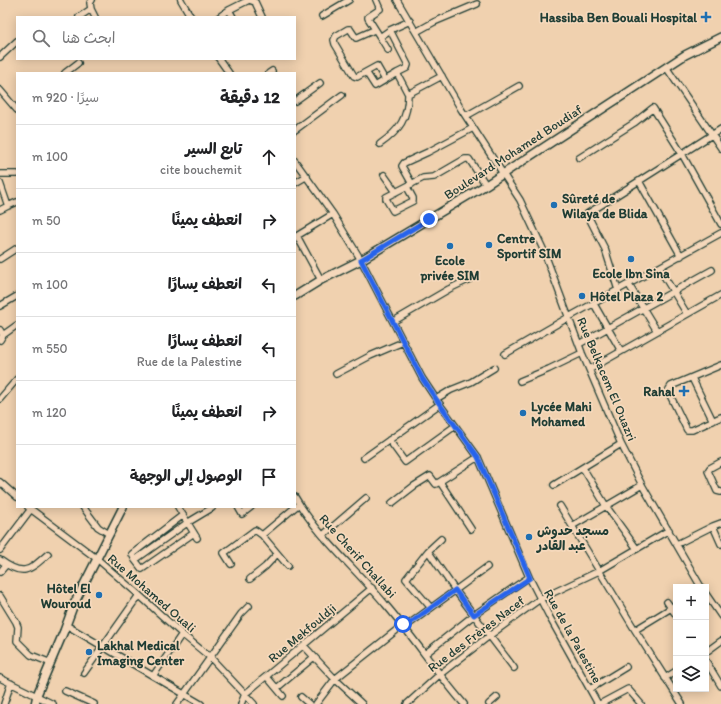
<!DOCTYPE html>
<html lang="ar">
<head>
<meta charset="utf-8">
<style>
  :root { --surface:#fff; --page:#f6f6f6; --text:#202124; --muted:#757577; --line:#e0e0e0 }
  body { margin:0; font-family:Itim,"Playpen Sans Arabic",sans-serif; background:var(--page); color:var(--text); direction:rtl }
  .controls { position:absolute; right:12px; bottom:12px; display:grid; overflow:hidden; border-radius:0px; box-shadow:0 2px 10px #0003 }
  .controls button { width:36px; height:36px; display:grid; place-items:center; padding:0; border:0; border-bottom:1px solid var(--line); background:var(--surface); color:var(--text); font:20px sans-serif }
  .stop { position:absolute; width:12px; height:12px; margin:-9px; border:3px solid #2563eb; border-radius:50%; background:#fff }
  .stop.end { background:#2563eb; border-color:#fff; box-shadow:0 1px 4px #0008 }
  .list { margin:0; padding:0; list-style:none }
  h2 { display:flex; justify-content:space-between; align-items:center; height:52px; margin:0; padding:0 16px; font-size:17px }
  h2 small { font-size:13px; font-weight:400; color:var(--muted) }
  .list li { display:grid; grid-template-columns:26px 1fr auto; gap:12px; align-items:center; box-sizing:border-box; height:64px; padding:0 16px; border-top:1px solid var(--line) }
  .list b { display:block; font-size:15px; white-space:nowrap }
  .list p { margin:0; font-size:13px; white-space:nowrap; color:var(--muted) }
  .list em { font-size:13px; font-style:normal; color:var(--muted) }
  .icon { flex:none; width:22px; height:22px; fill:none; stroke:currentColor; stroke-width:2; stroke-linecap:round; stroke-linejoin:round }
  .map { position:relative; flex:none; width:721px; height:704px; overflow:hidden; direction:ltr }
  .search { position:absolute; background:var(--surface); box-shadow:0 2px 10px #0003; left:16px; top:16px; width:280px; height:44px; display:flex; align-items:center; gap:10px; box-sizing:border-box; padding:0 14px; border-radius:0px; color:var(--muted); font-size:15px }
  .panel { position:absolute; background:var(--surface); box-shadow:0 2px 10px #0003; left:16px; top:72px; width:280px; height:436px; border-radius:0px; direction:rtl }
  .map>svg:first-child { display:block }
</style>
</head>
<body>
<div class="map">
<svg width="721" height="704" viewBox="0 0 721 704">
  <rect width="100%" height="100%" fill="#f0d1af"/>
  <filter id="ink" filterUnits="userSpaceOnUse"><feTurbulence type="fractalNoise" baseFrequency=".025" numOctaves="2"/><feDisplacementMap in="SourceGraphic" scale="8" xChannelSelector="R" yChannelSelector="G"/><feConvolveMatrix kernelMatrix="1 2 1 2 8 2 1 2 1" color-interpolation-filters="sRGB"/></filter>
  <g filter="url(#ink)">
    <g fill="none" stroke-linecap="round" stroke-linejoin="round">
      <g stroke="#1f3d34" stroke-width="8">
        <path id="minor" d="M181,0L191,17
          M376,0L380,9L368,17V18L380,37L390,30
          M397,0L461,109L520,200L543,249L582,353L621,444L642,485L701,587
          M91,9L95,17
          M229,10L249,0L255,2L262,17
          M322,16L349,0
          M79,17L91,9L90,3L92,0
          M219,17L229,10L233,17
          M410,21L390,30L408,65L407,68L397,73L408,94L442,76
          M374,30L356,38L350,29H348L336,36L334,40L335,44L354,76L357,77L366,72L375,86L397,73
          M416,32L434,22L477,4
          M380,37L388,50
          M0,57L17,41
          M219,59L229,73
          M666,67L721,148
          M366,72L377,66L385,80
          M65,73L78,63
          M269,73L272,71
          M0,90L17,110
          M295,101L320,83
          M466,116L519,86
          M295,130L342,95
          M380,144C400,130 408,118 408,94
          M579,158L634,123L653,108L682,154L721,224
          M295,161L333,214L361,260L422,378L436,399L478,457L529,577L550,618L598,704
          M0,174H17
          M384,175L396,192
          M639,181L681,256
          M0,183L8,206L17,202
          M295,183L307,176
          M412,184L403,168L402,166L404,163L428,152L473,128
          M407,187L413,198V201L393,211L386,199V197L423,178L434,177L465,159H469L486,185
          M0,210L8,206
          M297,236L321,280
          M295,237L333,214
          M0,259L17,248
          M659,268L687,314
          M629,285L657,331
          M618,290L605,249L587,214L721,129
          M594,304L621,351
          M0,306L17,296
          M394,321L449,289L472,278
          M0,330L3,335L0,340
          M3,335L17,325
          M579,344L712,270
          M505,354L569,317L721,233
          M721,365L671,386L668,391L687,430H692L721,417
          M590,369L721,295
          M336,374L370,356L403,342
          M692,378L713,421
          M520,381L549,369L582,353
          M0,399L17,379
          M436,399L451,390L471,382L494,368
          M389,440L405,462L455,426
          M364,458L440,404
          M721,462L710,468L708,471L717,491L721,492
          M583,468L606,506L637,549
          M0,482L17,497
          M440,482L471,529
          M554,485L621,444
          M295,497C318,537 356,569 385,604C413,636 436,672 464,704
          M392,503L414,486L430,476L436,484L478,457
          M560,506L635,630L682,704
          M28,507L96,558L139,595L182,634L210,657L254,704
          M83,507L98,527L109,534
          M178,507L197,538
          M238,507L242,514L251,507
          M572,526L642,485
          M713,526L721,523
          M194,533L142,569L135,560L187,523L212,508
          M262,535L299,504
          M323,535L366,498
          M677,544L713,526L721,544
          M0,550L31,509
          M428,551L455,590L514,668
          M0,560C23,577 29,571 48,554
          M135,560L132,554L183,515
          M231,564L224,553L255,530L262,535L288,566
          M0,572L6,565
          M250,579L265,567L277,554
          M706,594L721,616
          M0,596L16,622L18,627L17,641L31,655L51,663
          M667,602L676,615
          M431,608L406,579L428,551L441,539
          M66,625L201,704
          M405,627L487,567
          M635,630L676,605
          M304,646L335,679L362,704
          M706,652L721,641
          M425,654L474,615L529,577
          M706,661L721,686
          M84,673L139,595
          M153,676L182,634
          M267,677L283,696
          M0,678L53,704
          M665,678L676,671
          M277,688L314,657
          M590,689L626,667
          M65,691L94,704
          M301,697L309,704
          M4,704L11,683
          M177,704L241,614L249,606
          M241,704L245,694L372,588
          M316,704L335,679L403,625
          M407,704L439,675L489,636L540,599L599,571L669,530
          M489,704L497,697
          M600,704L628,689L641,704"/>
      </g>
      <g stroke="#1f3d34" stroke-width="10">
        <path id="major" d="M295,296L321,280L361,260L486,185L685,55L721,37
          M35,704L37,695L64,631L74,604L123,507"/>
      </g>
      <use href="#minor" stroke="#f5d8bb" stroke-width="5.5"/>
      <use href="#major" stroke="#f5d8bb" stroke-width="7"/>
    </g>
  </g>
  <g fill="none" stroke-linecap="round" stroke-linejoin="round" filter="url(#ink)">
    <path stroke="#2563eb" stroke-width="5" d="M403,624L405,627L455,590L474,615L530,578L478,457L436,399L422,378L361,260L429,219"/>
  </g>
  <g fill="#1f6fb2" stroke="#f5d8bb" stroke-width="1.5">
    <path d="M704 11h4v4h4v4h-4v4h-4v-4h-4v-4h4z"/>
    <circle cx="554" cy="205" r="4"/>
    <circle cx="489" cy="245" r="4"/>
    <circle cx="450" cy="246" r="4"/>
    <circle cx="631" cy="259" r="4"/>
    <circle cx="582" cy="296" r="4"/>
    <path d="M682 385h4v4h4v4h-4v4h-4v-4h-4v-4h4z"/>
    <circle cx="523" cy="413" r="4"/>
    <circle cx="529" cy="537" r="4"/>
    <circle cx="99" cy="595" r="4"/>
    <circle cx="89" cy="652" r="4"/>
  </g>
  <g text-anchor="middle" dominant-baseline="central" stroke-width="3.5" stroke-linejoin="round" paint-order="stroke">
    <g font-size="13" font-weight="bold" fill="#1f3d34" stroke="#f5d8bb" text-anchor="start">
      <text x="697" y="17" text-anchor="end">Hassiba Ben Bouali Hospital</text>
      <text x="562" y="198">Sûreté de<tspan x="562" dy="15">Wilaya de Blida</tspan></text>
      <text x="497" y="238">Centre<tspan x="497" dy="15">Sportif SIM</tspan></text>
      <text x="450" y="260" text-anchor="middle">Ecole<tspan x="450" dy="15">privée SIM</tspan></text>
      <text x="631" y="273" text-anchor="middle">Ecole Ibn Sina</text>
      <text x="590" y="296">Hôtel Plaza 2</text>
      <text x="675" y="391" text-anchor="end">Rahal</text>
      <text x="531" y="406">Lycée Mahi<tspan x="531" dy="15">Mohamed</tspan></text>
      <text x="537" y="530">مسجد حدوش<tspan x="537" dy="15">عبد القادر</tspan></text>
      <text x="91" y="588" text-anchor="end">Hôtel El<tspan x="91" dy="15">Wouroud</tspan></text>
      <text x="97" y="645">Lakhal Medical<tspan x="97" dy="15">Imaging Center</tspan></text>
    </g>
    <g font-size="13" fill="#1f3d34" stroke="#f5d8bb">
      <text transform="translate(513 152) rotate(-33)">Boulevard Mohamed Boudiaf</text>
      <text transform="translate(607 379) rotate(67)">Rue Belkacem El Ouazri</text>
      <text transform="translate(358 556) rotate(48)">Rue Cherif Challabi</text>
      <text transform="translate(152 593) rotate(41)">Rue Mohamed Ouali</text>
      <text transform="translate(302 633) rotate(-40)">Rue Mekfouldji</text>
      <text transform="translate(476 634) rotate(-37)">Rue des Frères Nacef</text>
      <text transform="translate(573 636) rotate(61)">Rue de la Palestine</text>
    </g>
  </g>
</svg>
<div class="controls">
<button>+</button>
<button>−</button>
<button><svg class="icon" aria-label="layers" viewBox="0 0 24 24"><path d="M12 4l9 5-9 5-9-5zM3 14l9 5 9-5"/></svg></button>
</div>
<div class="stop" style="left:403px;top:624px"></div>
<div class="stop end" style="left:429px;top:219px"></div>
<div class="search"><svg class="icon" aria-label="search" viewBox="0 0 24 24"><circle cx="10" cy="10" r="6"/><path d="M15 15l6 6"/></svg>ابحث هنا</div>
<section class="panel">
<h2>12 دقيقة<small>سيرًا · 920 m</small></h2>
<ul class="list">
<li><svg class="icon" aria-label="ahead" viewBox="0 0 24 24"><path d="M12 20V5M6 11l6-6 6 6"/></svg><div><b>تابع السير</b><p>cite bouchemit</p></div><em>100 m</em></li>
<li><svg class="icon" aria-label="right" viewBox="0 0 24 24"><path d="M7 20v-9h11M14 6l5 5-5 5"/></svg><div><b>انعطف يمينًا</b></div><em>50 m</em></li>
<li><svg class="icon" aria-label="left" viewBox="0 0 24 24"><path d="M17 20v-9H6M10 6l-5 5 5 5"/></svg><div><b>انعطف يسارًا</b></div><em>100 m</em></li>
<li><svg class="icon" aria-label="left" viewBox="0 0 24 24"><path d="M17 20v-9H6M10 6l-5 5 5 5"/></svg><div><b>انعطف يسارًا</b><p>Rue de la Palestine</p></div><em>550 m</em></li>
<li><svg class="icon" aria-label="right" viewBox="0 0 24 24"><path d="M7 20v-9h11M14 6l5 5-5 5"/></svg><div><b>انعطف يمينًا</b></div><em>120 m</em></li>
<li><svg class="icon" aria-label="arrive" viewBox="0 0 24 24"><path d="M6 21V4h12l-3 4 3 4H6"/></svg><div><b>الوصول إلى الوجهة</b></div></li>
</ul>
</section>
</div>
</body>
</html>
